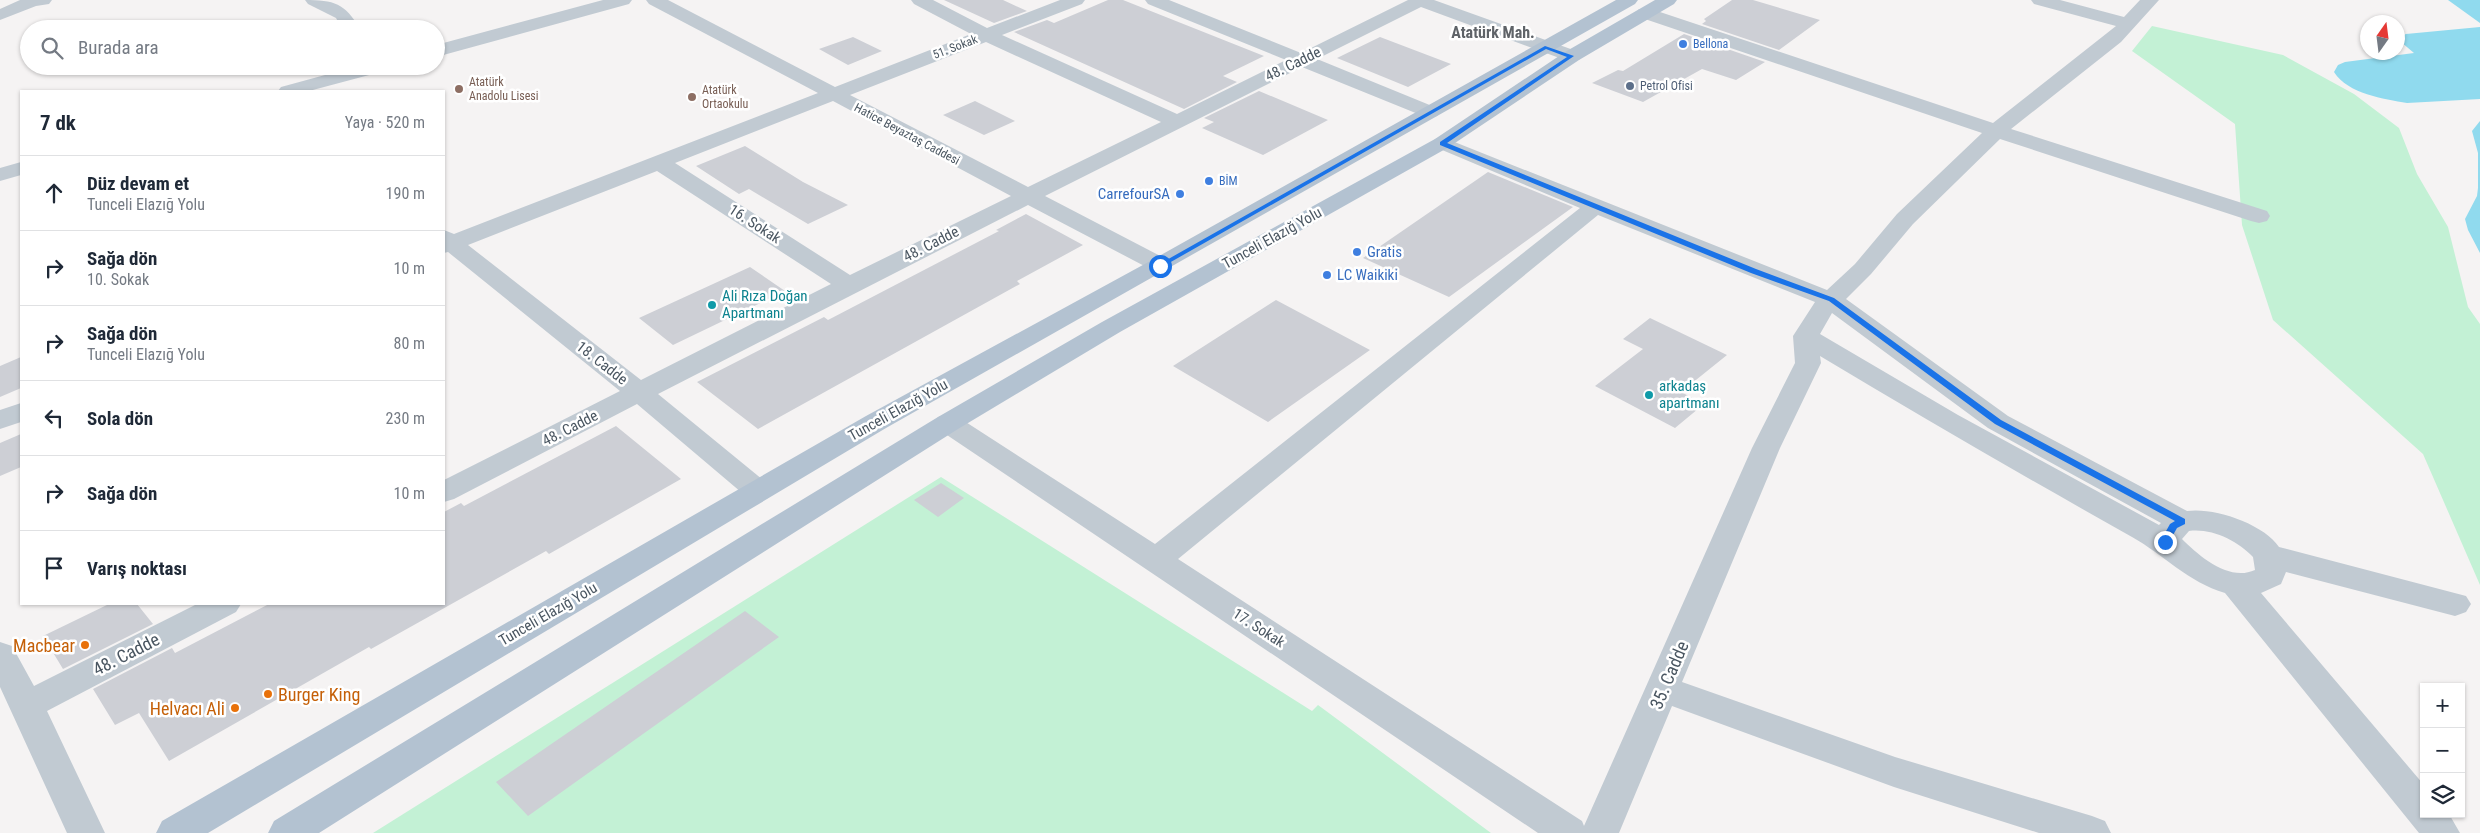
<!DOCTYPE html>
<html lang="tr">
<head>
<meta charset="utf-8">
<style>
  :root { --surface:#fff; --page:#f2f2f3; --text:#1f2937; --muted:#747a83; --line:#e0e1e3 }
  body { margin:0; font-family:"Roboto Condensed",sans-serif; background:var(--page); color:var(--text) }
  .controls { position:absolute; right:15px; bottom:15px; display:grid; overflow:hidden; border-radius:0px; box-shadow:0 1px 4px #0004 }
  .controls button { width:45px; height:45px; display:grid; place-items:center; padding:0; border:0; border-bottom:1px solid var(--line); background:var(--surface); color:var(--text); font:25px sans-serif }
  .compass { position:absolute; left:2360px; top:15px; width:45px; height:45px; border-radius:50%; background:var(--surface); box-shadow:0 1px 4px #0004; rotate:14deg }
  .stop { position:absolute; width:15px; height:15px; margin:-11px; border:4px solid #1a73e8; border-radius:50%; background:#fff }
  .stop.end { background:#1a73e8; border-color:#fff; box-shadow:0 1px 5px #0008 }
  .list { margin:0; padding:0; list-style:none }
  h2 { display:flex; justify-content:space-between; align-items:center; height:65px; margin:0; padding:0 20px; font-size:21px }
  h2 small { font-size:16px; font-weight:400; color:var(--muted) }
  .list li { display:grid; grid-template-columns:32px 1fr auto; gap:15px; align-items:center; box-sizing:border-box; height:75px; padding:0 20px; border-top:1px solid var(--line) }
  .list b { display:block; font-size:19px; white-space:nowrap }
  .list p { margin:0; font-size:16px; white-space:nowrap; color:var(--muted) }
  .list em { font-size:16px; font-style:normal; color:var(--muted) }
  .icon { flex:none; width:28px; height:28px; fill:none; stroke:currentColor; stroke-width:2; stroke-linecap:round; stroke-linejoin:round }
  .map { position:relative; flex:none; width:2480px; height:833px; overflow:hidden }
  .search { position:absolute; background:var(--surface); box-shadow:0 1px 4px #0004; left:20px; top:20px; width:425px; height:55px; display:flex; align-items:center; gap:12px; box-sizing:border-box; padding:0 18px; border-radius:28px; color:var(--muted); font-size:19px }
  .panel { position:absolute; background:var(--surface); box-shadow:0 1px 4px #0004; left:20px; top:90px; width:425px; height:515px; border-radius:0px }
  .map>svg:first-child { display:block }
</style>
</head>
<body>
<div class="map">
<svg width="2480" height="833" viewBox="0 0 2480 833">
  <rect width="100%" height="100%" fill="#f5f3f3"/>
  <path fill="#c3f1d5" d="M2152,26L2283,55L2354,94L2399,128L2417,174L2448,227L2468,307L2480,324V585L2423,454L2273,320L2242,225L2235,124L2132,51Z
    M941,477L1312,711L1318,705L1491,833H373Z"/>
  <path fill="#90daee" d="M2448,0H2480V23Z
    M2480,27V99L2407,103C2384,99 2348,94 2334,72L2338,65L2345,62L2414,53L2401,42V36L2406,34Z
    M2480,121V253L2468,230L2465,219L2477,196L2478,188V153L2472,131Z"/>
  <path fill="#cdcfd5" d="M944,0H1003L1027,11L994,23Z
    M1108,0H1123L1264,56L1223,76L1237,82L1184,109L1014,32L1047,20L1054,23Z
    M1732,0H1753L1820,20L1779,50L1702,24L1706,21L1704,19Z
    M1684,34L1765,62L1736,80L1702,69L1643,102L1592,83L1618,70L1623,71Z
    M853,37L882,51L848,65L819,49Z
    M1380,37L1451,64L1408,87L1337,58Z
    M1259,91L1328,120L1263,155L1202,128L1214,122L1204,118Z
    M975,101L1015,121L984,135L943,115Z
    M745,146L803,182L848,205L808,224L749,189L739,194L696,166Z
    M1488,172L1573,207L1449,297L1363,258Z
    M1026,214L1083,245L1017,281L1020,284L758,429L697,382L824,317L828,320L999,231L996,230Z
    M750,267L785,291L673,345L639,318Z
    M1276,300L1370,350L1268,422L1173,366Z
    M1650,318L1727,355L1681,392L1704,404L1675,428L1595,386L1643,349L1623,339Z
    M21,357V388L0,397V366Z
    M616,426L681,479L549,554L546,551L371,649L369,647L169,761L139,713L115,725L93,689L172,648L175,653L269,604H444V512L461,503L464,506Z
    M21,434V467L0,476V443Z
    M941,483L964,498L938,517L914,500Z
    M109,604H137L153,624L63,669L43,636Z
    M745,611L779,637L528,816L496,782Z"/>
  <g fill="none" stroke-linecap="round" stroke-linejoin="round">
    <path fill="#c1cad2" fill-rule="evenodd" d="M20,0H52L49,4L36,6L0,20V9Z
      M305,0C334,0 345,3 360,29H342L336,18L308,4Z
      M603,0H632L629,4L436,57V45Z
      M646,0H668L835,87L971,34L914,4L911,0H933L987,28L1060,0H1085L1082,4L1002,35L1177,114L1286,60L1148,4L1145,0H1169L1301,53L1408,0H1434L1579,52L1581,56L1579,60H1565L1421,7L1317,59L1437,108L1440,112L1437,116L1430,118L1423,116L1302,67L1045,196L1168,260L1172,265L1168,270L1160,272L1152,270L1028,205L658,394L768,484L773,491L768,498L758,501L748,498L637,404L454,499L444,502V480L620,391L448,252L444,253V230L454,234L818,93L649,4ZM986,42L1161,122L1028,187L850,95ZM833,101L1011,196L850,275L675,163ZM657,171L831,284L641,380L468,245Z
      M2031,0H2060L2124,17L2140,0H2159L2121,42L2011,129L2267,211L2270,216L2267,221L2259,223L2251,221L2000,139L1913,224L1871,274L1846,299L2008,416L2187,511C2214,507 2264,524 2279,547L2466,596L2471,604L2466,612L2455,616L2286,572L2281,584L2261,593L2424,785V814H2449L2460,833H2419L2225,593C2188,582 2164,555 2132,537C2027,478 1923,418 1820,356L1821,363L1780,448L1682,682L1895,757L2092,816L2105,821L2111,833H2039L1894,787L1672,706L1619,833H1538L938,429L934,423L938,417L948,414L958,417L1155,544L1580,208L1435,147L1432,143L1435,139L1442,137L1827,290L1855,264L1897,214L1982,133L1639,17L1636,13L1639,9H1651L1993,123L2116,26L2034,4ZM1598,215L1815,302L1793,336L1795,363L1752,448L1584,826L1582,821L1178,559ZM1832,313L1988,428L2161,523L2159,525L1958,415L1820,334ZM2189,531C2212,528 2238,541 2253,557L2255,570C2229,582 2199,556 2182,539Z
      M358,66H390L388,70L309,91H278L281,87Z
      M21,162V175L0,181V168Z
      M21,403V422L0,429V410Z
      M197,604H241L236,612L47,711L105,833H67L0,687V642L12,646L34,686Z"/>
    <path fill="#b3c2d1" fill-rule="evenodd" d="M1616,0H1638L1635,4L886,428L208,833H156L162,821L866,416L1152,260Z
      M1655,0H1677L1674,4L1579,60L1449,147L1120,332L958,429L319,833H268L274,821L938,417L1102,322L1435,139L1565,52Z"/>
  </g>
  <path fill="#1a73e8" d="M1545,46L1574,56L1447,143L1756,269L1834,298L2001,420L2185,519V524L2177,528L2168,544H2162L2160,542L2170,524L2175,521L1995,424L1829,301L1751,273L1440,145V142L1567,57L1546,49L1162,267L1156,266Z"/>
  <g fill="#3f7fe0" stroke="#fff" stroke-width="2">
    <circle cx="1683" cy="44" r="5"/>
    <circle cx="1209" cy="181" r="5"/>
    <circle cx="1180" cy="194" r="5"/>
    <circle cx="1357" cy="252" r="5"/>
    <circle cx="1327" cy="275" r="5"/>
  </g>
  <circle fill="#5c6f8a" stroke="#fff" stroke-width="2" cx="1630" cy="86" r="5"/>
  <g fill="#8d6e63" stroke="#fff" stroke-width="2">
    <circle cx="459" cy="89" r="5"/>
    <circle cx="692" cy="97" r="5"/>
  </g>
  <g fill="#0f9aa8" stroke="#fff" stroke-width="2">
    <circle cx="712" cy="305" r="5"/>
    <circle cx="1649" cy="395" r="5"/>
  </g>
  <g fill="#e8710a" stroke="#fff" stroke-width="2">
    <circle cx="85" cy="645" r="5"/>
    <circle cx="268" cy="694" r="5"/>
    <circle cx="235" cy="708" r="5"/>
  </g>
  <g text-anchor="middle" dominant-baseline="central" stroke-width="5" stroke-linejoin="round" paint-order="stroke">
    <g font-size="12" fill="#366cbe" stroke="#fff" text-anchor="start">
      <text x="1693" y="44">Bellona</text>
      <text x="1219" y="181">BİM</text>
    </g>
    <g font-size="12" fill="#4a5661" stroke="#fff">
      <text transform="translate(955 47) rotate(-21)">51. Sokak</text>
      <text transform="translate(907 134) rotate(28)">Hatice Beyaztaş Caddesi</text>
    </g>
    <g font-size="12" fill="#785e54" stroke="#fff" text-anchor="start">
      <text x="469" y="82">Atatürk<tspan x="469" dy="14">Anadolu Lisesi</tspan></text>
      <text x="702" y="90">Atatürk<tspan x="702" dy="14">Ortaokulu</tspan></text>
    </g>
    <g font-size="12" fill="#4e5e75" stroke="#fff" text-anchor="start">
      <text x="1640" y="86">Petrol Ofisi</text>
    </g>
    <g font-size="15" fill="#4a5661" stroke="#fff">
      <text transform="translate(1293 64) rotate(-26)">48. Cadde</text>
      <text transform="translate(755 224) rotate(33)">16. Sokak</text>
      <text transform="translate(1272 238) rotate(-29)">Tunceli Elazığ Yolu</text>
      <text transform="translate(931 244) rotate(-27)">48. Cadde</text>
      <text transform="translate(602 363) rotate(38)">18. Cadde</text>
      <text transform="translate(898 410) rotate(-29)">Tunceli Elazığ Yolu</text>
      <text transform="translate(570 428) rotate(-27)">48. Cadde</text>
      <text transform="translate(548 614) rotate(-30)">Tunceli Elazığ Yolu</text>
      <text transform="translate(1259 628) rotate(33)">17. Sokak</text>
    </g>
    <g font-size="15" fill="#366cbe" stroke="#fff" text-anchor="start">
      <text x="1170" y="194" text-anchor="end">CarrefourSA</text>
      <text x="1367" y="252">Gratis</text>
      <text x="1337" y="275">LC Waikiki</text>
    </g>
    <g font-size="15" fill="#0d838f" stroke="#fff" text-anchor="start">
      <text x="722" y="296">Ali Rıza Doğan<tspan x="722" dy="17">Apartmanı</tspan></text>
      <text x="1659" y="386">arkadaş<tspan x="1659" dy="17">apartmanı</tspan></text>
    </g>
    <g font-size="16" font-weight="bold" fill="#5f6368" stroke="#fff">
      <text x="1493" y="32">Atatürk Mah.</text>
    </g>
    <g font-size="18" fill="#c56008" stroke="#fff" text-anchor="end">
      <text x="75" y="645">Macbear</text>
      <text x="278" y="694" text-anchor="start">Burger King</text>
      <text x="225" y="708">Helvacı Ali</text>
    </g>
    <g font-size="18" fill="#4a5661" stroke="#fff">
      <text transform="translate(126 654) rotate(-27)">48. Cadde</text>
      <text transform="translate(1669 675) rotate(-67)">35. Cadde</text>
    </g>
  </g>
</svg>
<div class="controls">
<button>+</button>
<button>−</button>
<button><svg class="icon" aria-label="layers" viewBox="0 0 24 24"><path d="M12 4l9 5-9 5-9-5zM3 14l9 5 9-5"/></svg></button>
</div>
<svg class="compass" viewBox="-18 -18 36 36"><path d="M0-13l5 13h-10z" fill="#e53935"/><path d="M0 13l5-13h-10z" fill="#747a83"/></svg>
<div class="stop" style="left:1160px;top:266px"></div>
<div class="stop end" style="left:2165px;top:542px"></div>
<div class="search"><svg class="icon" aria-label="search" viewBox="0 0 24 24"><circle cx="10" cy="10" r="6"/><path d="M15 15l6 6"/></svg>Burada ara</div>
<section class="panel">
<h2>7 dk<small>Yaya · 520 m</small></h2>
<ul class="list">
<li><svg class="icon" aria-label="ahead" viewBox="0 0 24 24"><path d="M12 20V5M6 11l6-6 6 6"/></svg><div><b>Düz devam et</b><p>Tunceli Elazığ Yolu</p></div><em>190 m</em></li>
<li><svg class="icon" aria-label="right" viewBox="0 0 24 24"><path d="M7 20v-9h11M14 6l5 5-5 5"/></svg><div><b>Sağa dön</b><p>10. Sokak</p></div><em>10 m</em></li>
<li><svg class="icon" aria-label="right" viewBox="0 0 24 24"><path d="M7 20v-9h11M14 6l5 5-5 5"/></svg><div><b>Sağa dön</b><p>Tunceli Elazığ Yolu</p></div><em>80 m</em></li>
<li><svg class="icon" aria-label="left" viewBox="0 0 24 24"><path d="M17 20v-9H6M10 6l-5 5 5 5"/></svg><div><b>Sola dön</b></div><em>230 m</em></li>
<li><svg class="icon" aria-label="right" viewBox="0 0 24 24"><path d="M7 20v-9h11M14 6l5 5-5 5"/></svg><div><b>Sağa dön</b></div><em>10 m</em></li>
<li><svg class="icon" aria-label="arrive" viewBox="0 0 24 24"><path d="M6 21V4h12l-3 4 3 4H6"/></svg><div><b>Varış noktası</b></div></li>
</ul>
</section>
</div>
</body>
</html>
